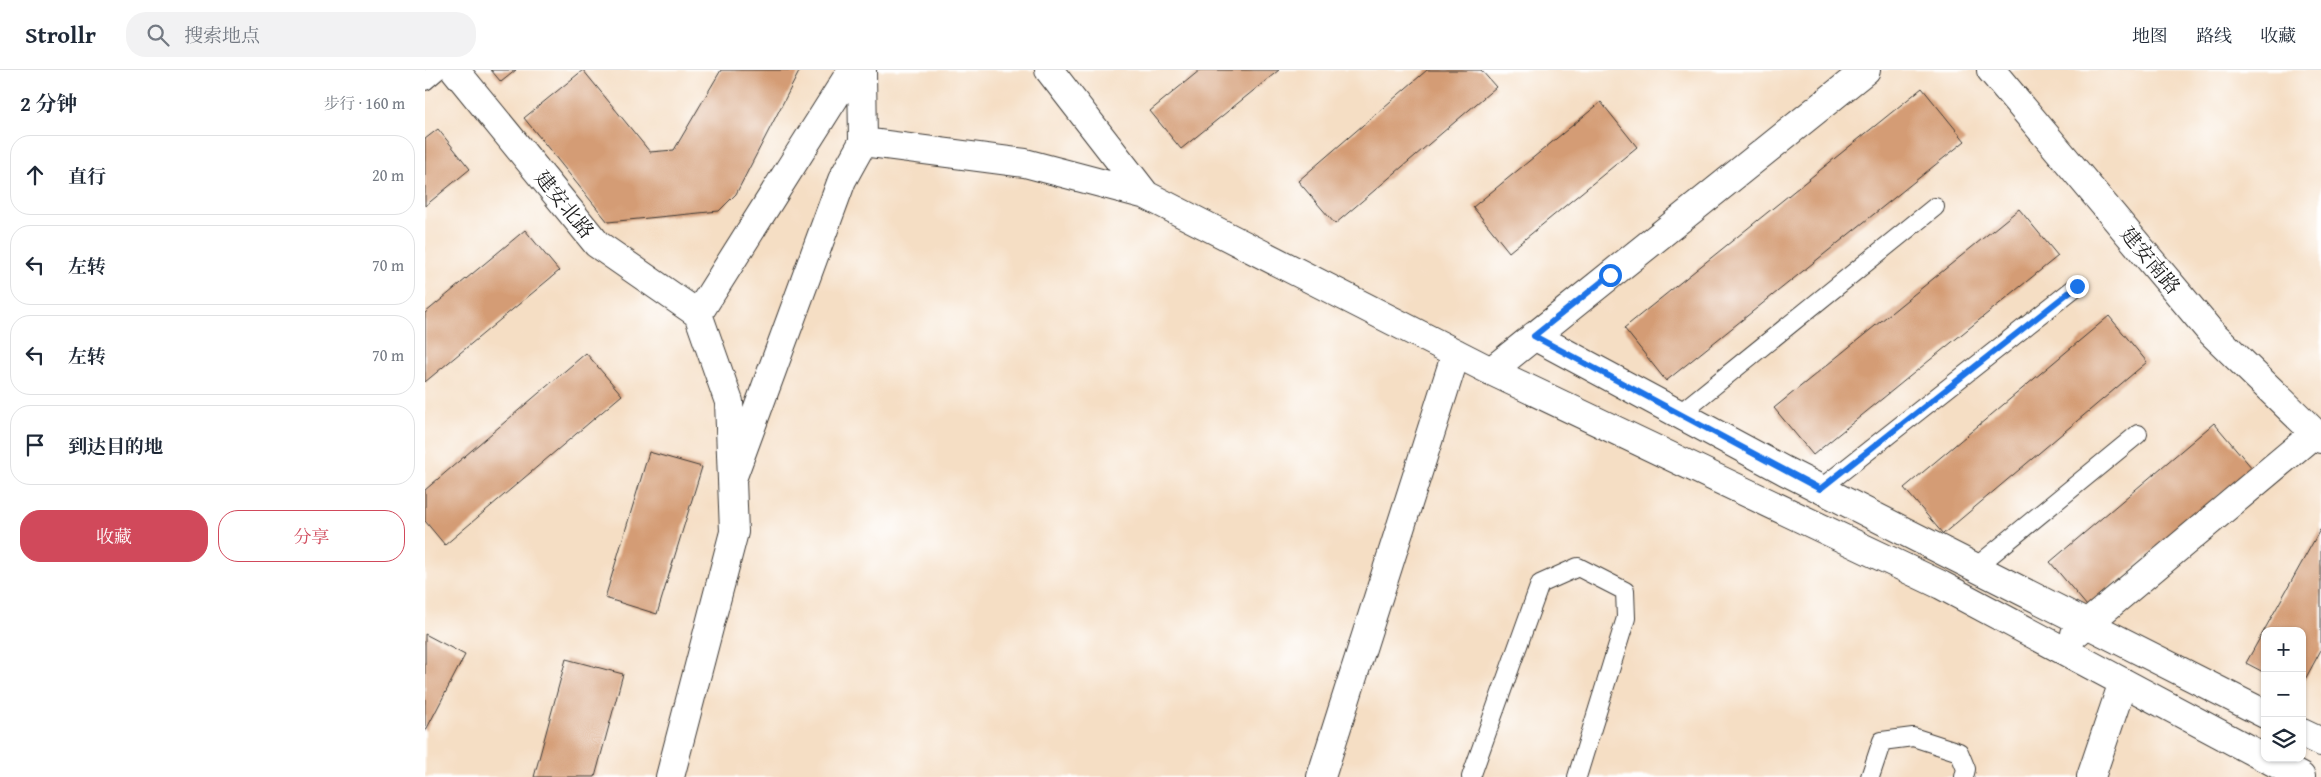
<!DOCTYPE html>
<html lang="zh">
<head>
<meta charset="utf-8">
<style>
  :root { --surface:#fff; --page:#f2f2f3; --text:#1f2937; --muted:#747a83; --line:#e0e1e3; --accent:#d1495b }
  body { margin:0; font-family:"Gentium Book Plus","Noto Serif SC",serif; background:var(--page); color:var(--text) }
  .controls { position:absolute; right:15px; bottom:15px; display:grid; overflow:hidden; border-radius:10px; box-shadow:0 1px 4px #0004 }
  .controls button { width:45px; height:45px; display:grid; place-items:center; padding:0; border:0; border-bottom:1px solid var(--line); background:var(--surface); color:var(--text); font:25px sans-serif }
  .stop { position:absolute; width:15px; height:15px; margin:-11px; border:4px solid #1a73e8; border-radius:50%; background:#fff }
  .stop.end { background:#1a73e8; border-color:#fff; box-shadow:0 1px 5px #0008 }
  .list { margin:0; padding:0; list-style:none }
  h2 { display:flex; justify-content:space-between; align-items:center; height:65px; margin:0; padding:0 20px; font-size:21px }
  h2 small { font-size:16px; font-weight:400; color:var(--muted) }
  .list li { display:grid; grid-template-columns:32px 1fr auto; gap:15px; align-items:center; box-sizing:border-box; height:80px; margin:0 10px 10px; padding:0 10px; border:1px solid var(--line); border-radius:20px }
  .list b { display:block; font-size:19px; white-space:nowrap }
  .list em { font-size:16px; font-style:normal; color:var(--muted) }
  .actions { display:flex; gap:10px; padding:15px 20px }
  .actions a { flex:1; padding:11px 0; border:1px solid var(--accent); border-radius:20px; text-align:center; font-size:18px; color:var(--accent) }
  .actions .main { background:var(--accent); color:#fff }
  .icon { flex:none; width:28px; height:28px; fill:none; stroke:currentColor; stroke-width:2; stroke-linecap:round; stroke-linejoin:round }
  .map { position:relative; flex:none; width:1896px; height:707px; overflow:hidden }
  header { display:flex; align-items:center; gap:30px; box-sizing:border-box; height:70px; padding:0 25px; background:var(--surface); border-bottom:1px solid var(--line) }
  header strong { font-size:24px }
  nav { display:flex; gap:28px; margin-inline-start:auto; font-size:18px }
  .search { width:350px; height:45px; background:var(--page); display:flex; align-items:center; gap:12px; box-sizing:border-box; padding:0 18px; border-radius:20px; color:var(--muted); font-size:19px }
  main { display:flex }
  aside { flex:1; background:var(--surface) }
  .map>svg:first-child { display:block }
</style>
</head>
<body>
<header>
<strong>Strollr</strong>
<div class="search"><svg class="icon" aria-label="search" viewBox="0 0 24 24"><circle cx="10" cy="10" r="6"/><path d="M15 15l6 6"/></svg>搜索地点</div>
<nav><a>地图</a><a>路线</a><a>收藏</a></nav>
</header>
<main>
<aside>
<h2>2 分钟<small>步行 · 160 m</small></h2>
<ul class="list">
<li><svg class="icon" aria-label="ahead" viewBox="0 0 24 24"><path d="M12 20V5M6 11l6-6 6 6"/></svg><div><b>直行</b></div><em>20 m</em></li>
<li><svg class="icon" aria-label="left" viewBox="0 0 24 24"><path d="M17 20v-9H6M10 6l-5 5 5 5"/></svg><div><b>左转</b></div><em>70 m</em></li>
<li><svg class="icon" aria-label="left" viewBox="0 0 24 24"><path d="M17 20v-9H6M10 6l-5 5 5 5"/></svg><div><b>左转</b></div><em>70 m</em></li>
<li><svg class="icon" aria-label="arrive" viewBox="0 0 24 24"><path d="M6 21V4h12l-3 4 3 4H6"/></svg><div><b>到达目的地</b></div></li>
</ul>
<div class="actions"><a class="main">收藏</a><a>分享</a></div>
</aside>
<div class="map">
<svg width="1896" height="707" viewBox="0 0 1896 707">
  <rect width="100%" height="100%" fill="#fff"/>
  <filter id="ink" filterUnits="userSpaceOnUse"><feTurbulence type="fractalNoise" baseFrequency=".02" numOctaves="2"/><feDisplacementMap in="SourceGraphic" scale="10" xChannelSelector="R" yChannelSelector="G"/><feConvolveMatrix kernelMatrix="1 2 1 2 8 2 1 2 1" color-interpolation-filters="sRGB"/></filter>
  <filter id="wash" filterUnits="userSpaceOnUse"><feTurbulence type="fractalNoise" baseFrequency=".0096" numOctaves="4" result="noise"/><feDisplacementMap in="SourceGraphic" scale="20" xChannelSelector="R" yChannelSelector="G"/><feGaussianBlur stdDeviation="1.12" result="paint"/><feColorMatrix in="noise" values="0 0 0 0 0 0 0 0 0 0 0 0 0 0 0 0 0 1.4 0 .05"/><feComposite in="paint" operator="in"/></filter>
  <g filter="url(#wash)">
    <rect width="100%" height="100%" fill="#f5dec4"/>
    <g id="blocks">
      <path fill="#d49c75" d="M66,0H91L76,12Z
        M158,0L225,82L249,80L296,0H375L311,124L294,141L183,152L99,48Z
        M775,0H854L756,79L725,41Z
        M1002,0H1056L1071,17L910,154L873,111Z
        M1497,18L1540,71L1241,311L1199,258Z
        M1176,32L1212,77L1084,182L1048,137Z
        M13,59L45,99L0,136V69Z
        M1594,139L1633,186L1388,385L1349,338Z
        M100,160L134,201L0,312V243Z
        M1684,246L1722,292L1518,464L1479,418Z
        M161,283L197,325L20,475L0,451V420Z
        M1789,353L1827,398L1662,536L1625,492Z
        M224,382L277,397L232,544L180,528Z
        M1896,458V580L1877,615V561H1840V603L1821,593Z
        M0,564L40,585L0,662Z
        M141,589L198,604L170,707H109Z"/>
    </g>
  </g>
  <g filter="url(#ink)">
    <use href="#blocks" fill-opacity="0" stroke="#3d3935" stroke-width="1"/>
    <g fill="none" stroke-linecap="round" stroke-linejoin="round">
      <g stroke="#3d3935" stroke-width="20">
        <path id="service" d="M0,11L13,0
          M1254,344L1510,137
          M1395,419L1652,216
          M1551,497L1713,364
          M1046,707L1115,514L1153,497L1200,521L1201,548L1152,707
          M1445,707L1457,671L1488,667L1534,682L1541,699L1539,707"/>
      </g>
      <g stroke="#3d3935" stroke-width="30">
        <path id="minor" d="M30,0L172,174L273,244
          M437,0L438,72
          M624,0L721,125L1066,301L1516,515L1840,688
          M1566,0L1784,260L1896,369
          M273,244L427,0
          M1109,266L1360,401L1840,644
          M1066,301L1441,0
          M307,409L417,110L438,72L600,93L721,125
          M1650,564L1890,363
          M1877,663L1896,672
          M1841,688L1876,707
          M245,707L309,462L304,332L273,244
          M896,707L1031,283
          M1666,707L1698,612"/>
      </g>
      <use href="#service" stroke="#fff" stroke-width="18"/>
      <use href="#minor" stroke="#fff" stroke-width="28"/>
    </g>
  </g>
  <g fill="none" stroke-linecap="round" stroke-linejoin="round" filter="url(#ink)">
    <path stroke="#1a73e8" stroke-width="6" d="M1185,205L1109,266L1395,419L1652,216"/>
  </g>
  <g text-anchor="middle" dominant-baseline="central" stroke-width="4" stroke-linejoin="round" paint-order="stroke">
    <g font-size="20" fill="#1c1c1c" stroke="#fff">
      <text transform="translate(140 134) rotate(51)">建安北路</text>
      <text transform="translate(1726 190) rotate(50)">建安南路</text>
    </g>
  </g>
</svg>
<div class="controls">
<button>+</button>
<button>−</button>
<button><svg class="icon" aria-label="layers" viewBox="0 0 24 24"><path d="M12 4l9 5-9 5-9-5zM3 14l9 5 9-5"/></svg></button>
</div>
<div class="stop" style="left:1185px;top:205px"></div>
<div class="stop end" style="left:1652px;top:216px"></div>
</div>
</main>
</body>
</html>
